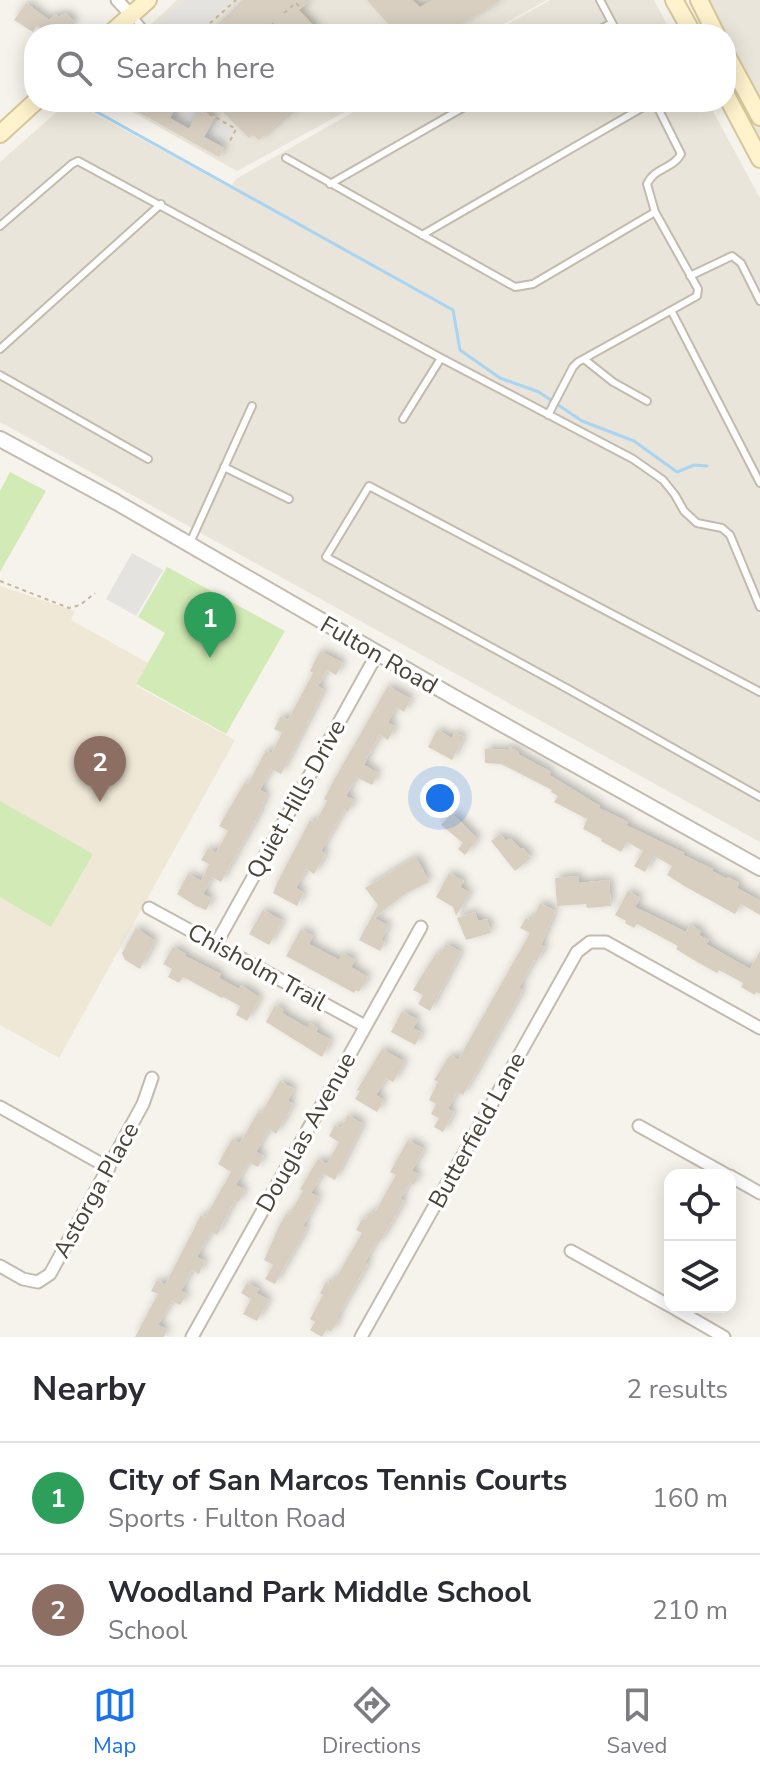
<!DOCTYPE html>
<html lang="en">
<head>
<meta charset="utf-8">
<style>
  :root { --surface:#fff; --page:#f7f7f7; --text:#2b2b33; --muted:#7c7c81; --line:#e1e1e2; --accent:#1a73e8 }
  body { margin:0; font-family:"Nunito Sans",sans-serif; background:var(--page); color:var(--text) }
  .controls { position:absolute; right:24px; bottom:24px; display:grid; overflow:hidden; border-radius:16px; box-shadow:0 4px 20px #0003 }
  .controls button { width:72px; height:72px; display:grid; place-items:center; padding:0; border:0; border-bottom:2px solid var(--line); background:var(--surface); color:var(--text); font:40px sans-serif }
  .you { position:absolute; left:440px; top:798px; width:28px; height:28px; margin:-20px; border:6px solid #fff; border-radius:50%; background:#1a73e8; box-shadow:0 0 0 12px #1a73e833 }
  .badge { display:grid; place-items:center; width:52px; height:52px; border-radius:50%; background:var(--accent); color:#fff; font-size:26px; font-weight:700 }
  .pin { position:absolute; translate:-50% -66px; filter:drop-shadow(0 2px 4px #0008) }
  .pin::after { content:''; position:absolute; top:42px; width:28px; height:24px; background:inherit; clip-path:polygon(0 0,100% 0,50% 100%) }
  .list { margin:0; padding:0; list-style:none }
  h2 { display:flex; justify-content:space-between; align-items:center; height:104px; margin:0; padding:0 32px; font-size:34px }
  h2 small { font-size:26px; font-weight:400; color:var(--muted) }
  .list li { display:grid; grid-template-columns:52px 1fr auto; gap:24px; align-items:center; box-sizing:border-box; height:112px; padding:0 32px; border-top:2px solid var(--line) }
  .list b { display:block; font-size:30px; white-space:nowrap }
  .list p { margin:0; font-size:26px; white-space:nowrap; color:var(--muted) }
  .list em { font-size:26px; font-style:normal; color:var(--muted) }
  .icon { flex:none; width:44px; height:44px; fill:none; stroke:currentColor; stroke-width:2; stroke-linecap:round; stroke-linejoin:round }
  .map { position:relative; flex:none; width:760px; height:1337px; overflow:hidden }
  .search { position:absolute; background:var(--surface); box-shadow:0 4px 20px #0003; left:24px; right:24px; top:24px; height:88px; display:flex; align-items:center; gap:20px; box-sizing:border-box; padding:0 28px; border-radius:32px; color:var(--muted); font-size:30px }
  .sheet { height:328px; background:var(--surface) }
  nav { display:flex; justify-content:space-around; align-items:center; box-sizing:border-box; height:112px; border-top:2px solid var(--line); background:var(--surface); font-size:22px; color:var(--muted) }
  nav a { display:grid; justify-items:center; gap:4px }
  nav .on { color:var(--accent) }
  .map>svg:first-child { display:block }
</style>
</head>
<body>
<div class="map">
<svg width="760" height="1337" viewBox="0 0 760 1337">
  <defs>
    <filter id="shadow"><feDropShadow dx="3.5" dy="-3.5" stdDeviation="4" flood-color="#0004"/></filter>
  </defs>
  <rect width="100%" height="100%" fill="#f6f3ec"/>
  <path fill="#eae5da" d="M177,0H547L486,34H141Z
    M550,0H654L672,34H490Z
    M690,0H760V138L726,72V34H707Z
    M68,102H74L230,188L236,179L371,102H708L760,198V842L0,422V162Z
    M115,102H363L237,171Z"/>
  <path fill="#efe8d6" d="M0,586L75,611L71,620L148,663L136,686L235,740L59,1058L0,1025Z"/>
  <path fill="#d2eab5" d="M10,472L46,491L0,572V491Z
    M167,567L285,631L226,734L136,684L165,633L138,617Z
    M0,801L93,854L51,927L0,897Z"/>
  <path fill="#e5e3e0" d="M186,0H233L195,34H166L159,24Z
    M125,102H184L234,130L220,156Z
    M132,553L163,570L136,616L106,599Z"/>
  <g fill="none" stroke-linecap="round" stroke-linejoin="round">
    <path stroke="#a9d4f2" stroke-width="3" d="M79,102L453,310L460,350L500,378L539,392L582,421L634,441L677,472L694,465L707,466"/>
  </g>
  <path fill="#d8cfc1" filter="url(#shadow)" d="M247,0H310L299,10L321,34H277L269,26L260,34H211Z
    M367,0H412L420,7L433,0H501L443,34H397Z
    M26,3L49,20L56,14L59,17L66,13L75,23L63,34H46L37,25L33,32L14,20Z
    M120,102H179L170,118L189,129L199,109L215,117L204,137L224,148L219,157Z
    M213,102H257L261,107L268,102H301L259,140L253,135L249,138Z
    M320,651L343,663L336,675L327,670L318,686L324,690L281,774L271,769L260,790L267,794L258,816L221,882L212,877L203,894L212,899L206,910L196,906L177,894L188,874L201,881L209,864L201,860L208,848L216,853L228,831L219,826L245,782L248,784L266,750L271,754L282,733L274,729L281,716L288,720L313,673L310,671Z
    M388,686L411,699L404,712L396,707L388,723L395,727L388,740L380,735L368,756L364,765L378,773L372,785L356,777L346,796L354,800L348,812L344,810L321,851L326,854L314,874L306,869L296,888L304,893L297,906L273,893L278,881L310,820L315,823L327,801L324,799L335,778Z
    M437,730L452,738L455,732L464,737L452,760L428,747Z
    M510,747L519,752L518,754L551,772L549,775L600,806L599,808L628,822L626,825L684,853L683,855L713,869L712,871L727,879L728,877L739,883L737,888L760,901V915L741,904L735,914L686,887L667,875L672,866L654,856L645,872L634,866L643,851L627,842L621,852L601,841L602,839L583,829L587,819L554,802L558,796L551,792L552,790L501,764L485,763V749L508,750Z
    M452,813L478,839L465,855L458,849L463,843L441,825Z
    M500,834L506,841L510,838L521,849L523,848L531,858L515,871L491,841Z
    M416,857L429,882L405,894L374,918L389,926L381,940L385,942L380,951L359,940L378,905L365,888Z
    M449,873L464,881L460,887L470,893L456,916L453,907L436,897Z
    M579,876V883L609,880L611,906L587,908L586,904L557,906L555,878Z
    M628,891L640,898L635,907L686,932L690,925L701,931L699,935L709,940L706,944L750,969L760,951V994L756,992L755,995L741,987L743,983L719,970L717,973L697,962L676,949L678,946L637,924L634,928L625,923L626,921L615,915Z
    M540,903L555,911L541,945L545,947L537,961L534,960L519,988L523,990L463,1095L457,1092L448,1109L454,1112L443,1132L434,1127L439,1118L431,1114L436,1104L429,1100L438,1082L434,1080L450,1055L458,1060L530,933L520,928L526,918L531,921Z
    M263,910L283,921L269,945L249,934Z
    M475,912L478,921L487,919L491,933L466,940L457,918Z
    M136,928L155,941L140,969L125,960L122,953Z
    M301,929L313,936L309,944L339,960L343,953L355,960L351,967L368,977L359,992L356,990L354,993L286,956Z
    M446,944L461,952L430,1011L418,1004L423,995L413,990L436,953L439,955Z
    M173,947L186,954L185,956L221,974L219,978L239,989L241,985L260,998L247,1021L236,1015L240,1006L223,997L222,998L183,977L179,983L168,977L172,969L163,964Z
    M275,1005L284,1010L282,1013L308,1028L310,1023L318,1028L316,1032L331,1040L322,1057L266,1022Z
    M402,1011L418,1020L413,1028L422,1033L415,1045L391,1032Z
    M382,1049L405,1062L393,1082L386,1078L376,1095L384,1100L377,1112L355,1099L360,1091L357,1090Z
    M280,1081L294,1089L288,1101L293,1104L276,1134L269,1129L256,1152L264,1156L258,1167L248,1162L236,1185L245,1190L239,1202L235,1200L217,1235L211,1232L197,1257L205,1261L199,1274L192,1270L181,1291L187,1294L180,1305L172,1301L158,1325L167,1330L164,1337H135L158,1294L151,1291L157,1280L165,1285L201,1215L205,1218L231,1172L218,1164L232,1139L240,1143L258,1112L261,1114Z
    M348,1115L363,1124L335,1180L324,1174L321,1176L311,1193L319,1197L303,1226L307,1228L275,1284L265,1279L273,1265L264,1260L280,1224L286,1214L289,1215L303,1191L300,1189L318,1159L327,1164L339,1142L329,1136L335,1125L341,1128Z
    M408,1140L424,1149L412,1171L419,1175L414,1185L410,1183L400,1199L404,1201L396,1215L379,1243L376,1242L365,1262L368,1264L337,1317L339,1319L331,1332L327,1329L322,1337L310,1330L315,1322L310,1319L323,1295L320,1293L326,1282L331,1284L335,1275L337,1276L362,1233L356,1230L362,1219L365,1220L369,1212L374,1214L396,1175L390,1172Z
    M247,1283L259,1289L256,1293L269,1300L257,1321L243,1314L251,1299L241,1293Z"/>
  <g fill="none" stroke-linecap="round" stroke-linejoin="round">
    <g stroke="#c2bbae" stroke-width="10">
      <path id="service" d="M600,0L618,34
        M132,15L148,34
        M592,34L612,23
        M286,158L515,287L533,284L655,212
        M330,184L473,102
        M0,226L72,164L78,161L441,358L633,459L663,480L675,495L684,511L697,523L722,528L730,535L760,607
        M422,235L652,102
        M690,276L732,256L741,263L760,301
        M672,312L760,483
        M0,349L161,204
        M584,359L613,382L647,401
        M0,375L148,459
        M548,415L573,367L578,362L697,296L698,289L655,212L647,184C655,167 673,169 681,154L655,102
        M403,419L441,358
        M224,467L289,499
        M189,545L252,406
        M760,692L369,486L326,557L568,689L760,797"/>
    </g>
    <g stroke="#c2bbae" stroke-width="15">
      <path id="minor" d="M117,0L131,15
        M149,908L365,1026
        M216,944L377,654
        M0,1107L109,1168
        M639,1126L727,1175
        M730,1176L760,1193
        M571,1251L670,1306
        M0,1266L23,1279L38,1282L50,1274L143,1104L152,1078
        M672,1307L724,1337
        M192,1337L421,927
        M361,1337L577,952L590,942H606L760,1028"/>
    </g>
    <g stroke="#c2bbae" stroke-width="18">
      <path id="tertiary" d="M0,439L116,502L452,696L760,868"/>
    </g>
    <g stroke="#d6c79b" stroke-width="20">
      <path id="secondary" d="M674,0L693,34
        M699,0L716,34
        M110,34L148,0
        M726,54L760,117
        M726,95L760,159
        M0,134L35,102"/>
    </g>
    <path stroke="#c4b79f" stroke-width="2" stroke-dasharray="4 4" stroke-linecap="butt" d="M284,13L296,3L324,34
      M198,34L236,0
      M270,34V28L274,22
      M188,102L236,129L229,143
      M263,102L265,104
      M334,102L345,106L354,102
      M0,581L69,608L80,605L95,593"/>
    <use href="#service" stroke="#fff" stroke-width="6"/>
    <use href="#minor" stroke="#fff" stroke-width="11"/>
    <use href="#tertiary" stroke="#fff" stroke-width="14"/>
    <use href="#secondary" stroke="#fff3cd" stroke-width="16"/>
  </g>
  <g text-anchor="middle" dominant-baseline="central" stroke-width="7" stroke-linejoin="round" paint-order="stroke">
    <g font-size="24" fill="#4b4439" stroke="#fff">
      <text transform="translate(379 655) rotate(30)">Fulton Road</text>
      <text transform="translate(296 799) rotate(-61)">Quiet Hills Drive</text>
      <text transform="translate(257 967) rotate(29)">Chisholm Trail</text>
      <text transform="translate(477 1130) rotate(-61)">Butterfield Lane</text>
      <text transform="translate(306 1132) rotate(-61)">Douglas Avenue</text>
      <text transform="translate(96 1190) rotate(-61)">Astorga Place</text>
    </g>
  </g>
</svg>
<div class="controls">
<button><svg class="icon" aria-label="locate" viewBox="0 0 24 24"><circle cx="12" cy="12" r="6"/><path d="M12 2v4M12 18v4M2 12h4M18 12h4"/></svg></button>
<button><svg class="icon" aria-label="layers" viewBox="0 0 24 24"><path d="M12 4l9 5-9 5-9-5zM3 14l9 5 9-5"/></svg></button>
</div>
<div class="you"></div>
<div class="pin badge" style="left:210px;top:658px;background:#2e9e5b">1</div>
<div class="pin badge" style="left:100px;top:802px;background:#8d6e63">2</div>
<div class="search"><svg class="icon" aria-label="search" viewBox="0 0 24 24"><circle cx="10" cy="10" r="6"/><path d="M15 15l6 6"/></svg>Search here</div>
</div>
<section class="sheet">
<h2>Nearby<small>2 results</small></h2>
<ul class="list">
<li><span class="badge" style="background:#2e9e5b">1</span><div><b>City of San Marcos Tennis Courts</b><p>Sports · Fulton Road</p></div><em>160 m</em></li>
<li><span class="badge" style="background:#8d6e63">2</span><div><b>Woodland Park Middle School</b><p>School</p></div><em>210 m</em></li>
</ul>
</section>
<nav>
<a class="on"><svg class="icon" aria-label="map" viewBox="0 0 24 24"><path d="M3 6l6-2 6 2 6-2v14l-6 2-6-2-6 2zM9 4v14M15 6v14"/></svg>Map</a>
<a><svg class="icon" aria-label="directions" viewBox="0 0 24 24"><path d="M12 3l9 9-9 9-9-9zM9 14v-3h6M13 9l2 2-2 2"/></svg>Directions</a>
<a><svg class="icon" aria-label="saved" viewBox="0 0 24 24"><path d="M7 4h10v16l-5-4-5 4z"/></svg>Saved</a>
</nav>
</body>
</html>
